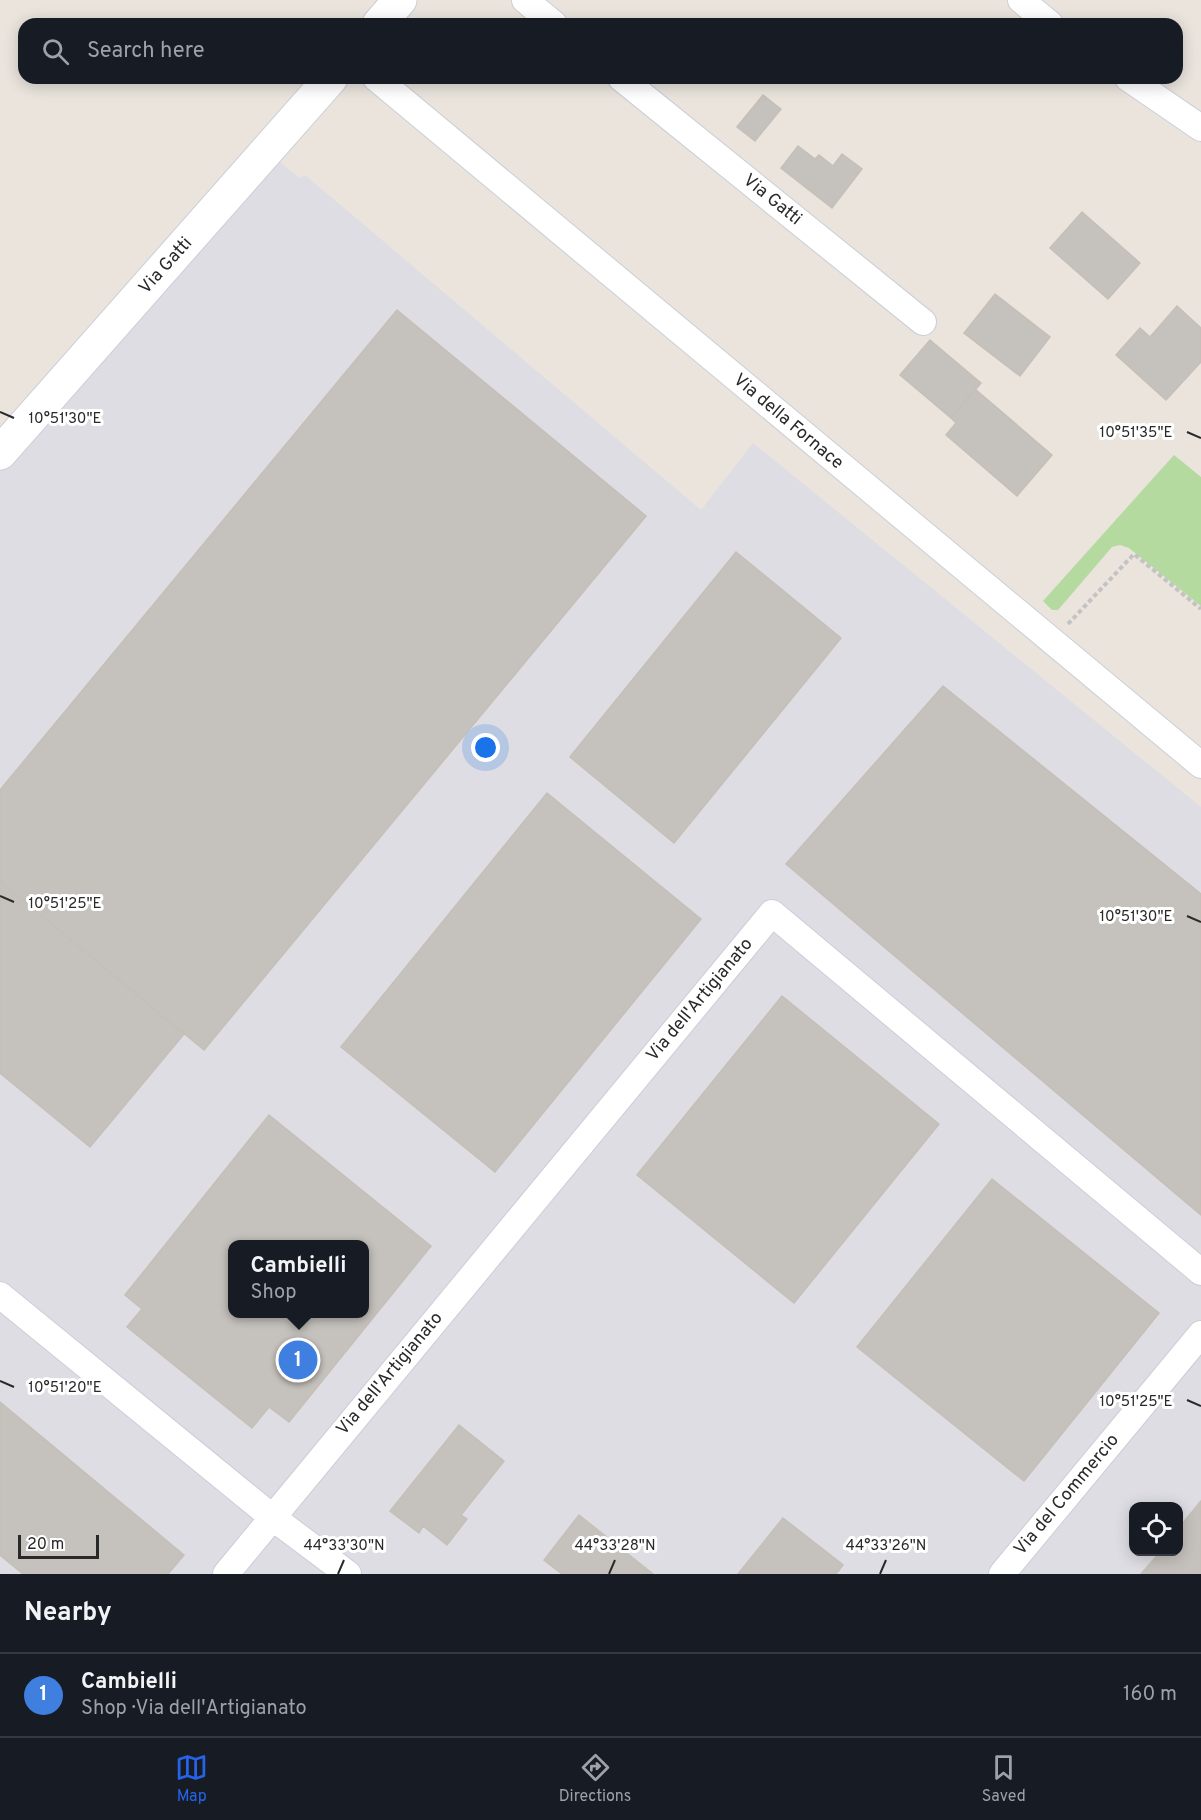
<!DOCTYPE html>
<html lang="en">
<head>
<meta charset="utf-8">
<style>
  :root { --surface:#171b24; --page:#20242c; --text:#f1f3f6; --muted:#9ea1a6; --line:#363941; --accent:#2563eb }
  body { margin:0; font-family:Overpass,sans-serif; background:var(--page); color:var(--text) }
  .controls { position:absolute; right:18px; bottom:18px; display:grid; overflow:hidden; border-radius:12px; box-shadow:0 3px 15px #0003 }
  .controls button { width:54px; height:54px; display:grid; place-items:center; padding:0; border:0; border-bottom:2px solid var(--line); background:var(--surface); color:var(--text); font:30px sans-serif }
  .scale { position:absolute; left:18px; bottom:15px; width:81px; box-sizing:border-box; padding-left:6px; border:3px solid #292929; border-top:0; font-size:16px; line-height:21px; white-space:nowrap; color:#292929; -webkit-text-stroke:4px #fff; paint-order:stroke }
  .you { position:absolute; left:486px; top:748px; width:21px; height:21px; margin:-15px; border:4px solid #fff; border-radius:50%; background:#1a73e8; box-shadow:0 0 0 9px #1a73e833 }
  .badge { display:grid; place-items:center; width:39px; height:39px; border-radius:50%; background:var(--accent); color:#fff; font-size:20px; font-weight:700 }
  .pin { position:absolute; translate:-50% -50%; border:3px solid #fff; box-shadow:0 2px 6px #0006 }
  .popup { position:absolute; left:228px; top:1240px; width:141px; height:78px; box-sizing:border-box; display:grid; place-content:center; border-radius:12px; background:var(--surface); filter:drop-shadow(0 2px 4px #0005); font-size:20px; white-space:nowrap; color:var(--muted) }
  .popup b { font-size:22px; color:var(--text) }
  .popup::after { content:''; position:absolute; left:50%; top:100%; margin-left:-12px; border:12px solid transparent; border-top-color:var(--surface) }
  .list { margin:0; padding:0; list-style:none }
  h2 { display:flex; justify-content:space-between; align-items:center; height:78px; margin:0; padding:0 24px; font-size:26px }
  h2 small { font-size:20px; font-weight:400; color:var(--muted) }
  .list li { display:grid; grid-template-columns:39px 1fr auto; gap:18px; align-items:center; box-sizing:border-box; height:84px; padding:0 24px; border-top:2px solid var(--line) }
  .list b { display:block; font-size:22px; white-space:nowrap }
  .list p { margin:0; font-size:20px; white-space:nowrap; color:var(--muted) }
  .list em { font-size:20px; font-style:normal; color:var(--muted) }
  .icon { flex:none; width:33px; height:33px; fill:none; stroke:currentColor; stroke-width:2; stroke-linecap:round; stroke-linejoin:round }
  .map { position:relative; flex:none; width:1201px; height:1574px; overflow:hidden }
  .search { position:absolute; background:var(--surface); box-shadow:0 3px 15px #0003; left:18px; right:18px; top:18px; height:66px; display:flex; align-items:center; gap:15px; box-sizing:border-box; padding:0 21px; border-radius:18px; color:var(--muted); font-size:22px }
  .sheet { height:162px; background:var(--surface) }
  nav { display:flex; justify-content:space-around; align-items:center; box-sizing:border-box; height:84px; border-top:2px solid var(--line); background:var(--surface); font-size:16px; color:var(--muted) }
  nav a { display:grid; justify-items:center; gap:3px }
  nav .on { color:var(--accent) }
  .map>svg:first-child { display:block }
</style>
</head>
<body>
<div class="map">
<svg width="1201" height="1574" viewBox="0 0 1201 1574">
  <rect width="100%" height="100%" fill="#eae4dd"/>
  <path fill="#dedde3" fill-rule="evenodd" d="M279,161L299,178L305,175L701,510L753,443L1201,807V1574H0V453ZM232,1244H364V1314H232ZM1134,1506H1178V1552H1134Z"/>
  <path fill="#b4daa0" d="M1174,455L1201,477V606L1129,548L1120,545L1112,547L1058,610H1052L1043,601Z"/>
  <path fill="#c5c1bc" stroke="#c5bfb7" stroke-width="1.5" fill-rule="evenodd" d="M763,95L781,109L755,141L737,127Z
    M798,146L815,159L819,155L833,166L842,154L862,169L832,208L781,168Z
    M1082,212L1140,263L1108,299L1050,248Z
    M995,294L1050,337L1020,376L964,333Z
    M1177,306L1201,328V362L1166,400L1116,355L1140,328L1150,337Z
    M397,310L646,516L204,1050L0,881V790Z
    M930,340L981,383L951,418L900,375Z
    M975,389L1052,455L1017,496L946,435L956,423L951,418Z
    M736,552L841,638L674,843L570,757Z
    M943,686L1201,894V1215L786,864Z
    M547,793L701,919L495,1172L341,1047Z
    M0,881L184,1034L90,1147L0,1073Z
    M782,996L939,1124L794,1303L637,1175Z
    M269,1115L431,1246L289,1422L269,1407L252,1428L127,1327L142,1309L125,1295ZM232,1244H364V1314H232Z
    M992,1179L1159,1313L1024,1481L857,1347Z
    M0,1402L184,1555L168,1574H23L0,1555Z
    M459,1425L504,1461L461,1515L467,1519L447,1545L423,1526L419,1533L390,1511Z
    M1201,1501V1574H1141L1160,1552H1178V1529Z
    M579,1515L653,1574H562L544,1560Z
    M783,1518L843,1565L836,1574H738Z"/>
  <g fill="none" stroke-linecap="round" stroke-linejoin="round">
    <g stroke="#cbced9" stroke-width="28">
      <path id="street" d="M525,0L554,24
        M1021,0L1050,24
        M376,78L1201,765
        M621,78L923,322
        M1128,78L1201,128
        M0,1295L272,1517L348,1574
        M226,1574L772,913L1201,1272
        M1002,1574L1201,1334"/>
    </g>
    <g stroke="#cbced9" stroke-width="35">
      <path id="secondary" d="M379,24L400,0
        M0,453L331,78"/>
    </g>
    <path stroke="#c3c3c3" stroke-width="4" stroke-dasharray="4.5 3" stroke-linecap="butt" d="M1068,624L1134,554L1201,609"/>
    <use href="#street" stroke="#fff" stroke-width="26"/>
    <use href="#secondary" stroke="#fff" stroke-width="33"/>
  </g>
  <path fill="none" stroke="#292929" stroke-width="2" d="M0,412L14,418M1187,432L1201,438M0,896L14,902M1187,916L1201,922M0,1381L14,1387M1187,1400L1201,1406M338,1574L344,1560M609,1574L615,1560M880,1574L886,1560"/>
  <g text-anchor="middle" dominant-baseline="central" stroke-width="6" stroke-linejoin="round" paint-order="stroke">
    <g font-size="18" fill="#292929" stroke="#fff">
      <text transform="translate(772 200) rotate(39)">Via Gatti</text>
      <text transform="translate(166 266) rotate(-48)">Via Gatti</text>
      <text transform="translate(788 422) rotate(40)">Via della Fornace</text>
      <text transform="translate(700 1000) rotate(-50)">Via dell'Artigianato</text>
      <text transform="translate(390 1374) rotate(-50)">Via dell'Artigianato</text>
      <text transform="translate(1067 1495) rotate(-50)">Via del Commercio</text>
    </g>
  </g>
  <g font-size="15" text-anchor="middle" fill="#292929" stroke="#fff" stroke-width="6" stroke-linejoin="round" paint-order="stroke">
    <text x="65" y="423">10°51'30"E</text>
    <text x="1136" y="437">10°51'35"E</text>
    <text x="65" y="908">10°51'25"E</text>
    <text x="1136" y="921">10°51'30"E</text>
    <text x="65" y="1392">10°51'20"E</text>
    <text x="1136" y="1406">10°51'25"E</text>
    <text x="344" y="1550">44°33'30"N</text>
    <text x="615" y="1550">44°33'28"N</text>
    <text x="886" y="1550">44°33'26"N</text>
  </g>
</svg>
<div class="controls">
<button><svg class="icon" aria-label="locate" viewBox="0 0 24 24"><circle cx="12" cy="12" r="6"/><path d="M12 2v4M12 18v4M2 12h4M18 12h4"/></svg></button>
</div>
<div class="scale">20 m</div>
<div class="you"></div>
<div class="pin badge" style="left:298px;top:1360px;background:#3f7fe0">1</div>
<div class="popup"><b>Cambielli</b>Shop</div>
<div class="search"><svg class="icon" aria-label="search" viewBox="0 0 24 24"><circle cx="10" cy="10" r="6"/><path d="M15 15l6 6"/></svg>Search here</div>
</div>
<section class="sheet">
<h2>Nearby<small></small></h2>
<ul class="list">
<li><span class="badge" style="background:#3f7fe0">1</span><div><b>Cambielli</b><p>Shop · Via dell'Artigianato</p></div><em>160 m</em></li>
</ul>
</section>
<nav>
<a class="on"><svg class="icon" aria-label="map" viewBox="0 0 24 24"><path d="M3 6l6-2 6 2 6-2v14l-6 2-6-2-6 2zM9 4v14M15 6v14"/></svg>Map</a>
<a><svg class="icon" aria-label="directions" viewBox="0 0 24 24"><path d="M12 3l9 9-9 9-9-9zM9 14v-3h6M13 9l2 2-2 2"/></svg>Directions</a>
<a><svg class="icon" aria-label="saved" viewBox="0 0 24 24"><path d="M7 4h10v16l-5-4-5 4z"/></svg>Saved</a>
</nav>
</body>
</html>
